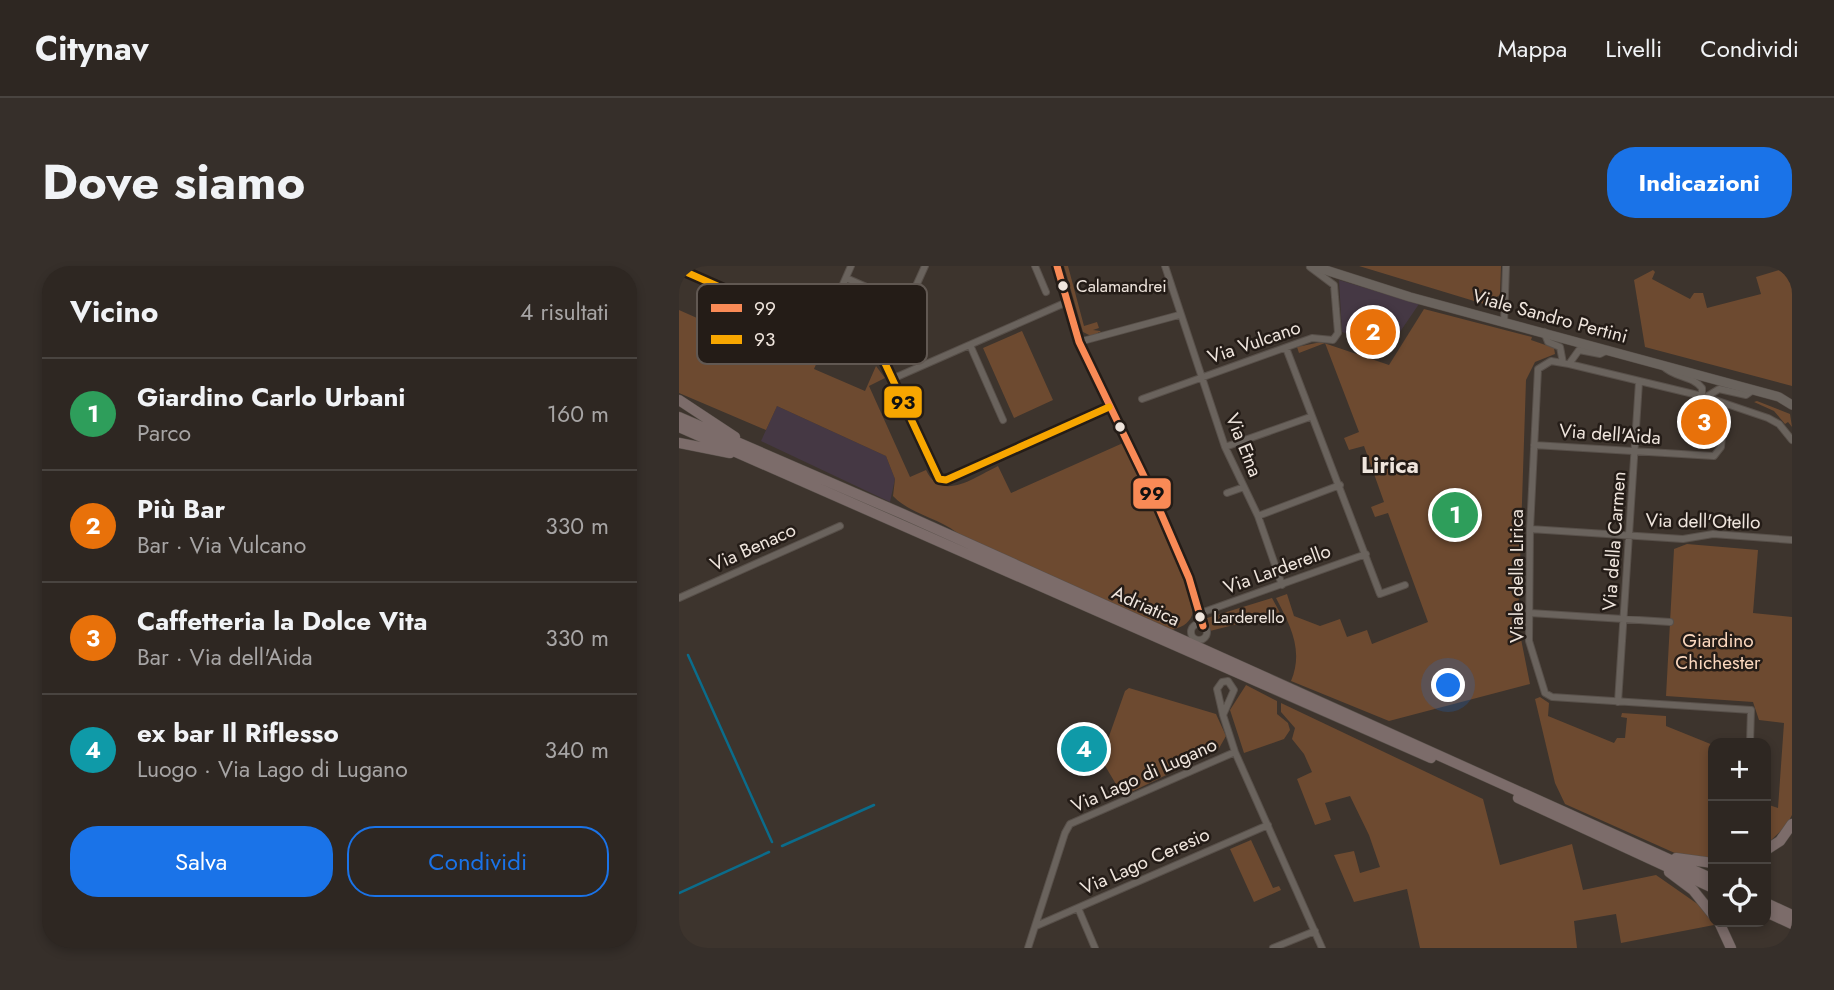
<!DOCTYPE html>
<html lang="it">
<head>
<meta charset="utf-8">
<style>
  :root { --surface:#2e2722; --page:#362f2a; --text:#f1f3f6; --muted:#a7a5a5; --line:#494440; --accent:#1a73e8 }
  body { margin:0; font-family:Jost,sans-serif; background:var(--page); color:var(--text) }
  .controls { position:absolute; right:21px; bottom:21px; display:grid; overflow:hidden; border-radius:14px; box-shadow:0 4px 10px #0003 }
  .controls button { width:63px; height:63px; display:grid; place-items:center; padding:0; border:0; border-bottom:2px solid var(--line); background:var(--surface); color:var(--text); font:35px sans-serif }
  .you { position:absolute; left:770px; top:420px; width:24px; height:24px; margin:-18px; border:5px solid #fff; border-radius:50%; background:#1a73e8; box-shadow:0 0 0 10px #1a73e833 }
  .badge { display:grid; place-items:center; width:46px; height:46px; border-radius:50%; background:var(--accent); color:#fff; font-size:23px; font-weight:700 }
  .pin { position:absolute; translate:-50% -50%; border:4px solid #fff; box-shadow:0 2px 7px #0006 }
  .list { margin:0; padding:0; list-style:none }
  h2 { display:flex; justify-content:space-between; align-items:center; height:91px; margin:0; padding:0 28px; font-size:30px }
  h2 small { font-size:23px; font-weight:400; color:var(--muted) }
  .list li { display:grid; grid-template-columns:46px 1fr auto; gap:21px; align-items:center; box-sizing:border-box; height:112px; padding:0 28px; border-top:2px solid var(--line) }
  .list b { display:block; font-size:26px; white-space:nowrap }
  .list p { margin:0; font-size:23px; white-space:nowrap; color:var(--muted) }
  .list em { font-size:23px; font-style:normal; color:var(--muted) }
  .actions { display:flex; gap:14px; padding:21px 28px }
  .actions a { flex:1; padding:16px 0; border:2px solid var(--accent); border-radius:28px; text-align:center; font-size:24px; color:var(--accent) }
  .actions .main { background:var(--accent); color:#fff }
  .icon { flex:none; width:38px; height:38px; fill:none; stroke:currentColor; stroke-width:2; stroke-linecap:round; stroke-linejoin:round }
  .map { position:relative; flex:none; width:1113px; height:682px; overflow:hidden; border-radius:28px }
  header { display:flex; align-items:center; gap:42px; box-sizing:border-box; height:98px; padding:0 35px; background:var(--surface); border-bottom:2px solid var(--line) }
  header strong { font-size:33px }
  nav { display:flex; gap:38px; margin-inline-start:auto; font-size:24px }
  .intro { display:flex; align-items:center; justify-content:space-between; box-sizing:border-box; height:168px; padding:0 42px }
  h1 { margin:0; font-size:49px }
  .button { padding:18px 32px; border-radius:28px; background:var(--accent); color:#fff; font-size:24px; font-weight:700 }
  main { display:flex; gap:42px; padding:0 42px }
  aside { flex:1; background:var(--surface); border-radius:28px; box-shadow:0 4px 10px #0003 }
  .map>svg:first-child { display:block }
</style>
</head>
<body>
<header>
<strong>Citynav</strong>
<nav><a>Mappa</a><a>Livelli</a><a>Condividi</a></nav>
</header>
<div class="intro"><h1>Dove siamo</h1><a class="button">Indicazioni</a></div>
<main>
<aside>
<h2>Vicino<small>4 risultati</small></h2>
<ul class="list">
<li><span class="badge" style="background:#2e9e5b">1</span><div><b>Giardino Carlo Urbani</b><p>Parco</p></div><em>160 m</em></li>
<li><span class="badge" style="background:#e8710a">2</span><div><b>Più Bar</b><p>Bar · Via Vulcano</p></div><em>330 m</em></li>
<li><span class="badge" style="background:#e8710a">3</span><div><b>Caffetteria la Dolce Vita</b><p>Bar · Via dell'Aida</p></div><em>330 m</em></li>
<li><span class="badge" style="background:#0f9aa8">4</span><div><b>ex bar Il Riflesso</b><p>Luogo · Via Lago di Lugano</p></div><em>340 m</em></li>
</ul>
<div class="actions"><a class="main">Salva</a><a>Condividi</a></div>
</aside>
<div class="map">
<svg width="1113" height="682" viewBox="0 0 1113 682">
  <rect width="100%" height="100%" fill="#3d342d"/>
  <path fill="#453844" d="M660,14L740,38L710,82L663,66Z
    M98,140L207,190L216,213L211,236L82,175Z"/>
  <path fill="#6d4a30" d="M385,0H389L405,60L418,56L420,62L414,64L421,65L423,68L420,66L414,71L404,66Z
    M680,0H822L821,29L805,38Z
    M1113,0V120L966,81L955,14L974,4L976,6L973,13L1011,33L1015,27H1024L1028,42L1082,28L1077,11Z
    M745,43L853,71L852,74L875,82L876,88L856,96L847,114L839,358L851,418L710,455L612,415C625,384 611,359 597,332L608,328L615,350L641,360L661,353L668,371L688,364L693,378L749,356L709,247L696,251L692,241L705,236L685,180L670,184L665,172L680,166L646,77L620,87L618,81L642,76L710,99Z
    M0,44L70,75L82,49L146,78L135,103L186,125L197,100L206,112L190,120L231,211L247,204C262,237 296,211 319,200L332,227L444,177C459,206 520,322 513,349C510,358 501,362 492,364L284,272C264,252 233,250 214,230L216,213L207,190L98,140L87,164L0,127Z
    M343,65L374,134L335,152L304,82Z
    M1078,135L1111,148L1113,161L1109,156L1106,158L1095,145L1075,136Z
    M1008,278L1079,284L1074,347L1113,351V549L1107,560L1087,579V538L1099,542L1105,457L1080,454L1074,436L987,430L995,283Z
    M593,332L605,354L578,353L531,365L528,352Z
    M567,419L598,435V448L609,457L611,464L605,473L565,487L551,444Z
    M450,422L537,448L547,470L539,484L444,530L422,493L446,425Z
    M861,431L870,437L869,450L935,477L938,472H946L948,452L942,451L943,447L987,450V460L1034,479V593L998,588L886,538L876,517L856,433Z
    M602,437L804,533L821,599L893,578L904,624L977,609L1020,639L1035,659L942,677L937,648L895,655L898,682H741L728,623L675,636L655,589L675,585L681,607L701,601L690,569L671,530L646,537L652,554L636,559L618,513L633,506L625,488L613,473L616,462L602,446Z
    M572,574L594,622L600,620L602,624L575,636L551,583Z"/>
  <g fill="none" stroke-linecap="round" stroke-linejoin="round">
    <path stroke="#0b6c8b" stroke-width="2.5" d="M9,389L93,576
      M103,580L195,539
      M0,627L90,586"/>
    <g stroke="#58504a" stroke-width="8">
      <path id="minor" d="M356,0L367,26
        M378,0L400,76L475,231L510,312L524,360
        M486,0L546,181L579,250L603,319
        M0,3L204,93L260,213L267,214L430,141
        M167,12L228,39
        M825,57L827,0
        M143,66L172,0
        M865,66L869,76L881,81L884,97
        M400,76L500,49
        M291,79L324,154
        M607,82L701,328L726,319
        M204,93L246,0
        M890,98L900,84L921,88L929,84
        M984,100C995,112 1013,109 1023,122V130
        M213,113L388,36
        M1027,131L1040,123L1067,129L1074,124
        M463,133L633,72L654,74L659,67L655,19L631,1
        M855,179L1035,190L1042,181L1046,138
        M546,181L631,151
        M548,227L565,221
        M579,250L661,219
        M851,263L1004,273L1034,268L1113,274
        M0,332L161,260
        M851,347L991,356
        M519,348L687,288
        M512 366a8 8 0 1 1 16 0a8 8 0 1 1-16 0Z
        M549,415L555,424L544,449L538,423L543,416Z
        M939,436L960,116
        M544,449L556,486L643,682
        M1071,477L1072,444L873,431L866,427L850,375L851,263L859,103L872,95L890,98L1027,131L1089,152L1100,158L1113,174
        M399,642L416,682
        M357,660L589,559
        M349,682L386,567L391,558L556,486
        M594,682L636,665"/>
    </g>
    <g stroke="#58504a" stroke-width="10">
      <path id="secondary" d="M634,0L731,31L1100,131L1113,139"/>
    </g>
    <g stroke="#58504a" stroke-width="11">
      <path id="trunk" d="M0,134L56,171
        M0,151L224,248L1034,613
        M0,161L752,492
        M0,177L51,187
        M839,532L1034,622
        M1087,584L1101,575L1113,558
        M997,592L1034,597
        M990,606L1014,624L1034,649
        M1087,637L1113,649
        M1087,646L1113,658
        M1040,656L1052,682"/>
    </g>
    <use href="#minor" stroke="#6a635d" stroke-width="6"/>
    <use href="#secondary" stroke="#6a635d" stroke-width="9"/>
    <use href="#trunk" stroke="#7c6c6a" stroke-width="10"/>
    <g stroke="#241c17" stroke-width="12">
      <path id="bus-1" d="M378,0L400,76L475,231L510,312L524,360"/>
    </g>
    <g stroke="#241c17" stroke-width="12">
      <path id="bus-2" d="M0,3L204,93L260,213L267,214L430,141"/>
    </g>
    <use href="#bus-1" stroke="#f98a56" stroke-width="7"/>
    <use href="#bus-2" stroke="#f7a600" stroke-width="7"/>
  </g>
  <g fill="#efe5dd" stroke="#241c17" stroke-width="2.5">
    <circle cx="384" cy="20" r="6"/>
    <circle cx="441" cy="161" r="6"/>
    <circle cx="521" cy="351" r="6"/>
  </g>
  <g text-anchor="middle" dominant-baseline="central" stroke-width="5" stroke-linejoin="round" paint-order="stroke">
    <g font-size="17" fill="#efe5dd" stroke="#241c17" text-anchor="start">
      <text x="397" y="20">Calamandrei</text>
      <text x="534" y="351">Larderello</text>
    </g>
    <g font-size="19" fill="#efe5dd" stroke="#241c17">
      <text transform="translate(871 50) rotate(15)">Viale Sandro Pertini</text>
      <text transform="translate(575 76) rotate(-19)">Via Vulcano</text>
      <text transform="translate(931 168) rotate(4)">Via dell'Aida</text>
      <text transform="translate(565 179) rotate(68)">Via Etna</text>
      <text transform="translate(1024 255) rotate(1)">Via dell'Otello</text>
      <text transform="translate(935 275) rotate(-86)">Via della Carmen</text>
      <text transform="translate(74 281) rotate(-24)">Via Benaco</text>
      <text transform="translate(598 303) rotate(-20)">Via Larderello</text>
      <text transform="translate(837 310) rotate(-90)">Viale della Lirica</text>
      <text transform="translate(467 340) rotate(24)">Adriatica</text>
      <text transform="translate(465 509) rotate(-24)">Via Lago di Lugano</text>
      <text transform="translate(466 595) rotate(-24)">Via Lago Ceresio</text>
    </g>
    <g font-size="19" fill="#fbd8bf" stroke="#241c17">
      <text x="1039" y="374">Giardino<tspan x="1039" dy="22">Chichester</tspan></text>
    </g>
    <g font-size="23" font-weight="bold" fill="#efe5dd" stroke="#241c17">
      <text x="711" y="199">Lirica</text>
    </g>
  </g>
  <rect x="18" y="18" width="230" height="80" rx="10" fill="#241c17" stroke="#615852" stroke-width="2"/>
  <rect x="32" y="38" width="31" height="8" fill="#f98a56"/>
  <rect x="32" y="69" width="31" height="9" fill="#f7a600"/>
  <g font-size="19" fill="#efe5dd">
    <text x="75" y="49">99</text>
    <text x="75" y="80">93</text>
  </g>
  <g stroke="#241c17" stroke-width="2.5">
    <rect x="204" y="119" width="40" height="34" rx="7" fill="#f7a600"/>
    <rect x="453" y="211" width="40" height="33" rx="7" fill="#f98a56"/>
  </g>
  <g font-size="19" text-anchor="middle" font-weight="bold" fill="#111">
    <text x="224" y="143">93</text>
    <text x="473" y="234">99</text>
  </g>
</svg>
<div class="controls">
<button>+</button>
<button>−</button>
<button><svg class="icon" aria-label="locate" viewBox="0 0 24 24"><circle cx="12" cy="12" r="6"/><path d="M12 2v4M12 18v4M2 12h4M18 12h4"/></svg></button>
</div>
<div class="you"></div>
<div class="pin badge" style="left:776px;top:249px;background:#2e9e5b">1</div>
<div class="pin badge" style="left:694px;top:66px;background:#e8710a">2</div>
<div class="pin badge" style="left:1025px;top:156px;background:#e8710a">3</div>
<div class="pin badge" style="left:405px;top:483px;background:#0f9aa8">4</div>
</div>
</main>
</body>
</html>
